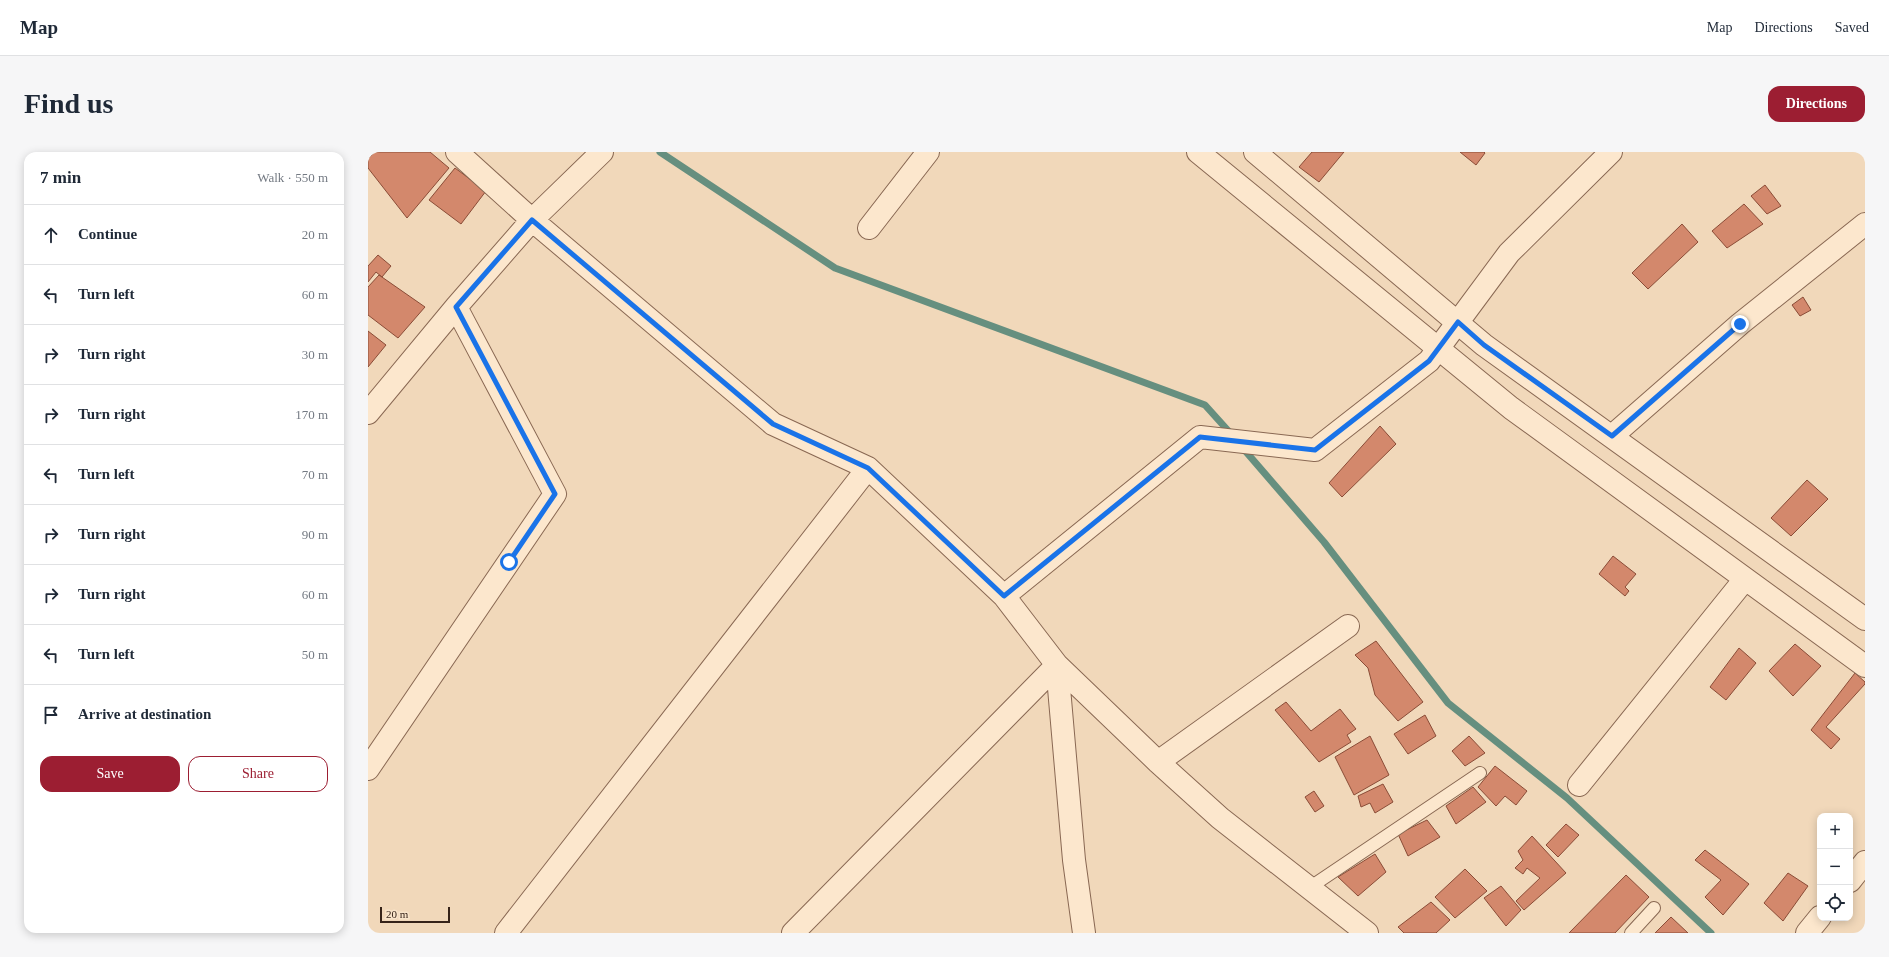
<!DOCTYPE html>
<html lang="en">
<head>
<meta charset="utf-8">
<style>
  :root { --surface:#fff; --page:#f6f6f7; --text:#1f2937; --muted:#747a83; --line:#e0e1e3; --accent:#9c1e32 }
  body { margin:0; font-family:Georgia,serif; background:var(--page); color:var(--text) }
  .controls { position:absolute; right:12px; bottom:12px; display:grid; overflow:hidden; border-radius:8px; box-shadow:0 2px 10px #0003 }
  .controls button { width:36px; height:36px; display:grid; place-items:center; padding:0; border:0; border-bottom:1px solid var(--line); background:var(--surface); color:var(--text); font:20px sans-serif }
  .scale { position:absolute; left:12px; bottom:10px; width:70px; box-sizing:border-box; padding-left:4px; border:2px solid #362319; border-top:0; font-size:11px; line-height:14px; white-space:nowrap; color:#362319; -webkit-text-stroke:3px #f8e4ca; paint-order:stroke }
  .stop { position:absolute; width:12px; height:12px; margin:-9px; border:3px solid #1a73e8; border-radius:50%; background:#fff }
  .stop.end { background:#1a73e8; border-color:#fff; box-shadow:0 1px 4px #0008 }
  .list { margin:0; padding:0; list-style:none }
  h2 { display:flex; justify-content:space-between; align-items:center; height:52px; margin:0; padding:0 16px; font-size:17px }
  h2 small { font-size:13px; font-weight:400; color:var(--muted) }
  .list li { display:grid; grid-template-columns:26px 1fr auto; gap:12px; align-items:center; box-sizing:border-box; height:60px; padding:0 16px; border-top:1px solid var(--line) }
  .list b { display:block; font-size:15px; white-space:nowrap }
  .list em { font-size:13px; font-style:normal; color:var(--muted) }
  .actions { display:flex; gap:8px; padding:12px 16px }
  .actions a { flex:1; padding:9px 0; border:1px solid var(--accent); border-radius:12px; text-align:center; font-size:14px; color:var(--accent) }
  .actions .main { background:var(--accent); color:#fff }
  .icon { flex:none; width:22px; height:22px; fill:none; stroke:currentColor; stroke-width:2; stroke-linecap:round; stroke-linejoin:round }
  .map { position:relative; flex:none; width:1497px; height:781px; overflow:hidden; border-radius:12px }
  header { display:flex; align-items:center; gap:24px; box-sizing:border-box; height:56px; padding:0 20px; background:var(--surface); border-bottom:1px solid var(--line) }
  header strong { font-size:19px }
  nav { display:flex; gap:22px; margin-inline-start:auto; font-size:14px }
  .intro { display:flex; align-items:center; justify-content:space-between; box-sizing:border-box; height:96px; padding:0 24px }
  h1 { margin:0; font-size:28px }
  .button { padding:10px 18px; border-radius:12px; background:var(--accent); color:#fff; font-size:14px; font-weight:700 }
  main { display:flex; gap:24px; padding:0 24px }
  aside { flex:1; background:var(--surface); border-radius:12px; box-shadow:0 2px 10px #0003 }
  .map>svg:first-child { display:block }
</style>
</head>
<body>
<header>
<strong>Map</strong>
<nav><a>Map</a><a>Directions</a><a>Saved</a></nav>
</header>
<div class="intro"><h1>Find us</h1><a class="button">Directions</a></div>
<main>
<aside>
<h2>7 min<small>Walk · 550 m</small></h2>
<ul class="list">
<li><svg class="icon" aria-label="ahead" viewBox="0 0 24 24"><path d="M12 20V5M6 11l6-6 6 6"/></svg><div><b>Continue</b></div><em>20 m</em></li>
<li><svg class="icon" aria-label="left" viewBox="0 0 24 24"><path d="M17 20v-9H6M10 6l-5 5 5 5"/></svg><div><b>Turn left</b></div><em>60 m</em></li>
<li><svg class="icon" aria-label="right" viewBox="0 0 24 24"><path d="M7 20v-9h11M14 6l5 5-5 5"/></svg><div><b>Turn right</b></div><em>30 m</em></li>
<li><svg class="icon" aria-label="right" viewBox="0 0 24 24"><path d="M7 20v-9h11M14 6l5 5-5 5"/></svg><div><b>Turn right</b></div><em>170 m</em></li>
<li><svg class="icon" aria-label="left" viewBox="0 0 24 24"><path d="M17 20v-9H6M10 6l-5 5 5 5"/></svg><div><b>Turn left</b></div><em>70 m</em></li>
<li><svg class="icon" aria-label="right" viewBox="0 0 24 24"><path d="M7 20v-9h11M14 6l5 5-5 5"/></svg><div><b>Turn right</b></div><em>90 m</em></li>
<li><svg class="icon" aria-label="right" viewBox="0 0 24 24"><path d="M7 20v-9h11M14 6l5 5-5 5"/></svg><div><b>Turn right</b></div><em>60 m</em></li>
<li><svg class="icon" aria-label="left" viewBox="0 0 24 24"><path d="M17 20v-9H6M10 6l-5 5 5 5"/></svg><div><b>Turn left</b></div><em>50 m</em></li>
<li><svg class="icon" aria-label="arrive" viewBox="0 0 24 24"><path d="M6 21V4h12l-3 4 3 4H6"/></svg><div><b>Arrive at destination</b></div></li>
</ul>
<div class="actions"><a class="main">Save</a><a>Share</a></div>
</aside>
<div class="map">
<svg width="1497" height="781" viewBox="0 0 1497 781">
  <rect width="100%" height="100%" fill="#f1d8ba"/>
  <g fill="none" stroke-linecap="round" stroke-linejoin="round">
    <path stroke="#668f7f" stroke-width="7" d="M292,0L467,116L837,253L864,283
      M873,294L956,390L1080,551L1199,646L1343,781"/>
  </g>
  <path fill="#d3886c" stroke="#8a4c37" d="M7,0H62L81,16L39,66L0,16V7Z
    M944,0H976L951,30L931,15Z
    M1092,0H1116L1117,1L1108,13Z
    M87,16L118,39L93,72L61,48Z
    M1397,33L1413,54L1399,62L1383,44Z
    M1376,52L1395,72L1359,96L1344,79Z
    M1314,72L1330,90L1280,137L1264,121Z
    M10,103L23,114L14,125L8,120L0,130V114Z
    M11,123L57,155L30,186L0,163V135Z
    M1435,145L1443,158L1432,164L1424,153Z
    M0,179L18,193L0,215Z
    M1012,274L1028,292L974,345L961,331Z
    M1439,328L1460,347L1423,384L1403,366Z
    M1245,404L1268,422L1257,435L1261,439L1257,444L1231,422Z
    M1008,489L1055,550L1030,569L1007,543L1000,516L987,503Z
    M1427,492L1453,514L1425,544L1401,519Z
    M1371,496L1388,511L1358,548L1342,535Z
    M1487,521L1497,530V532L1458,575L1472,587L1463,597L1443,578Z
    M918,550L943,579L972,557L988,577L979,583L983,590L951,610L907,558Z
    M1057,563L1068,584L1040,602L1026,582Z
    M1002,584L1021,623L986,643L967,605Z
    M1101,584L1117,601L1097,614L1084,599Z
    M1127,614L1159,639L1148,653L1137,644L1128,654L1110,635Z
    M1015,632L1025,650L1007,661L1002,651L993,655L990,644Z
    M1105,635L1118,650L1088,672L1078,654Z
    M946,639L956,654L947,660L937,645Z
    M1059,668L1072,685L1040,704L1030,682Z
    M1198,672L1211,683L1190,705L1178,693Z
    M1164,684L1198,721L1156,758L1148,749L1172,726L1159,716L1155,722L1147,716L1155,708L1150,699Z
    M1337,698L1381,732L1355,763L1337,745L1353,728L1327,708Z
    M1007,702L1018,720L990,744L970,725Z
    M1097,717L1119,739L1087,766L1067,745Z
    M1420,721L1440,734L1415,769L1396,751Z
    M1258,723L1281,745L1247,781H1201Z
    M1133,734L1153,758L1138,774L1116,746Z
    M1063,750L1082,768L1068,781H1036L1030,775Z
    M1303,765L1320,781H1287Z"/>
  <g fill="none" stroke-linecap="round" stroke-linejoin="round">
    <g stroke="#896853" stroke-width="14">
      <path id="service" d="M941,736L1112,621
        M1263,781L1286,756"/>
    </g>
    <g stroke="#896853" stroke-width="24">
      <path id="minor" d="M89,0L164,68L405,272L500,316L636,444L689,513L706,708L716,781
        M830,0L1143,256L1497,514
        M887,0L1116,193L1497,467
        M501,76L560,0
        M0,261L88,155L164,68L234,0
        M1244,284L1372,172L1497,72
        M636,444L832,285L947,298L1061,209L1141,101L1243,0
        M790,610L980,474
        M0,617L187,342L88,155
        M1211,633L1377,427
        M1482,729L1497,710
        M138,781L500,316
        M425,781L689,513L790,610L852,666L999,781
        M1439,781L1452,765"/>
    </g>
    <use href="#service" stroke="#fce7cd" stroke-width="12"/>
    <use href="#minor" stroke="#fce7cd" stroke-width="22"/>
  </g>
  <g fill="none" stroke-linecap="round" stroke-linejoin="round">
    <path stroke="#1a73e8" stroke-width="5" d="M141,410L187,342L88,155L164,68L405,272L500,316L636,444L832,285L947,298L1061,209L1090,170L1116,193L1244,284L1372,172"/>
  </g>
</svg>
<div class="controls">
<button>+</button>
<button>−</button>
<button><svg class="icon" aria-label="locate" viewBox="0 0 24 24"><circle cx="12" cy="12" r="6"/><path d="M12 2v4M12 18v4M2 12h4M18 12h4"/></svg></button>
</div>
<div class="scale">20 m</div>
<div class="stop" style="left:141px;top:410px"></div>
<div class="stop end" style="left:1372px;top:172px"></div>
</div>
</main>
</body>
</html>
